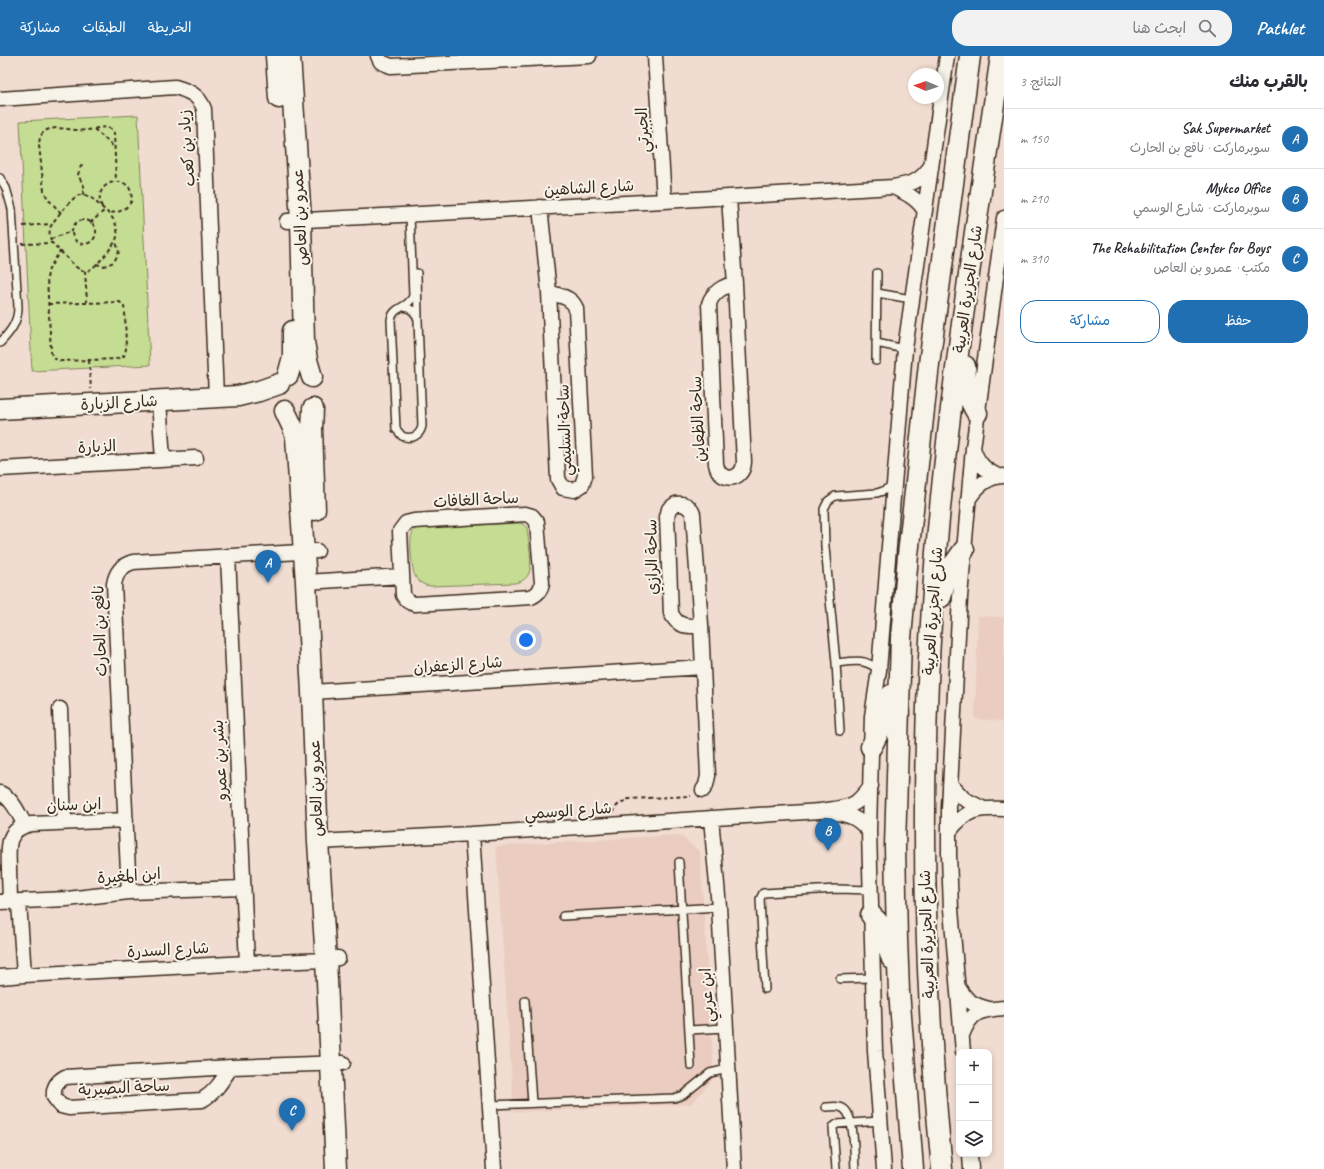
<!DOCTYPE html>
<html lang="ar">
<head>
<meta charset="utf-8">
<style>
  :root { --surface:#fff; --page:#f2f2f3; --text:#2b2b33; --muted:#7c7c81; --line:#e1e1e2; --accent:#1f6fb2 }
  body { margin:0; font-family:Caveat,"Playpen Sans Arabic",sans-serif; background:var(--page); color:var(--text); direction:rtl }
  .controls { position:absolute; right:12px; bottom:12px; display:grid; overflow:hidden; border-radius:8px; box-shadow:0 2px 6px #0003 }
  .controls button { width:36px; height:36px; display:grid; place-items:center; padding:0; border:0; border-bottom:1px solid var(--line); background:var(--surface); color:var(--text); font:20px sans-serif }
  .compass { position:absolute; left:908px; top:12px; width:36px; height:36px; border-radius:50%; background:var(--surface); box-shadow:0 2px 6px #0003; rotate:272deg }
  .you { position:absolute; left:526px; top:584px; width:14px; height:14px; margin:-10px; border:3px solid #fff; border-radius:50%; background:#1a73e8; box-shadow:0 0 0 6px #1a73e833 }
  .badge { display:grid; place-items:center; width:26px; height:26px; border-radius:50%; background:var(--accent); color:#fff; font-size:13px; font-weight:700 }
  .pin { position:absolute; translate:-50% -33px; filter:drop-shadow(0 1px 2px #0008) }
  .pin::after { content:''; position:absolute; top:21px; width:14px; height:12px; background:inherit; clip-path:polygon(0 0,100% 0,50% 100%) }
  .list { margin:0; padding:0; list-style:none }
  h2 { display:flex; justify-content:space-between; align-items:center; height:52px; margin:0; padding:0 16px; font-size:17px }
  h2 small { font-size:13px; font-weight:400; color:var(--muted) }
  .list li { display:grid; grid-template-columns:26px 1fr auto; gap:12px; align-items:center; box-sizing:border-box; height:60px; padding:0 16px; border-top:1px solid var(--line) }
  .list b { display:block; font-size:15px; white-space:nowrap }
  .list p { margin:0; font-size:13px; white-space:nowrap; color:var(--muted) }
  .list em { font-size:13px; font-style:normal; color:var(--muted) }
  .actions { display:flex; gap:8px; padding:12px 16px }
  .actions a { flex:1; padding:9px 0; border:1px solid var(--accent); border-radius:16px; text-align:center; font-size:14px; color:var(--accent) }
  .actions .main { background:var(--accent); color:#fff }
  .icon { flex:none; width:22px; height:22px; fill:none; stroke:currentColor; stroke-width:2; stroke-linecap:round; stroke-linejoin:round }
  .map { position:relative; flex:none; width:1004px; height:1113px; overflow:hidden; direction:ltr }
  header { display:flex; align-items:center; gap:24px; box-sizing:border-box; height:56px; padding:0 20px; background:var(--accent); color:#fff }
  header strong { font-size:19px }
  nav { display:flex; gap:22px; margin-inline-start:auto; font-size:14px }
  .search { width:280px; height:36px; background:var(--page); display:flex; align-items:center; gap:10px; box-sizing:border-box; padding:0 14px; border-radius:16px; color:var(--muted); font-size:15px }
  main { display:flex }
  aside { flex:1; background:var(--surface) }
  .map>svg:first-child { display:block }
</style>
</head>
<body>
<header>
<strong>Pathlet</strong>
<div class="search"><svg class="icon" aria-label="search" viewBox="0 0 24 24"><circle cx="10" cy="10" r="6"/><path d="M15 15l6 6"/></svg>ابحث هنا</div>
<nav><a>الخريطة</a><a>الطبقات</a><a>مشاركة</a></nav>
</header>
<main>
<aside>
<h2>بالقرب منك<small>النتائج: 3</small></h2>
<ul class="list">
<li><span class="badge">A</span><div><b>Sak Supermarket</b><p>سوبرماركت · نافع بن الحارث</p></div><em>150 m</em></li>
<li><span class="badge">B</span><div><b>Mykco Office</b><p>سوبرماركت · شارع الوسمي</p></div><em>210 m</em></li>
<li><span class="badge">C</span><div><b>The Rehabilitation Center for Boys</b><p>مكتب · عمرو بن العاص</p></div><em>310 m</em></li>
</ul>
<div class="actions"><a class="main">حفظ</a><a>مشاركة</a></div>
</aside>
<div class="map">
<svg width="1004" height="1113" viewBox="0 0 1004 1113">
  <rect width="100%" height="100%" fill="#f0dcd0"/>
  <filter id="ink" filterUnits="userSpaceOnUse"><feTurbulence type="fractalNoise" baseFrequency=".025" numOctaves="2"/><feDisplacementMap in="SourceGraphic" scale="8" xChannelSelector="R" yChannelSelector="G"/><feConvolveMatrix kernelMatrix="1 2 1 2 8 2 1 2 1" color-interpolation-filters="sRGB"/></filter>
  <g filter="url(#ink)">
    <path fill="#ebccc0" d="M978,560L1004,561V665L975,663Z
      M680,779L700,796L714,1022L691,1048L514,1056L496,790Z"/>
    <path fill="#c5dd93" stroke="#808458" d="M138,59L150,309L32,315L20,65Z
      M520,467L523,468L527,472C528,483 534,511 528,519C525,524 520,526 515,527L430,530C423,529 418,526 415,520C412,514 409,484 412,478C413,475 415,474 419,472Z"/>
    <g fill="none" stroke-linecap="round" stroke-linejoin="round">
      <g stroke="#3b2a1e" stroke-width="10">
        <path id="lane" d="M0,122L6,132L12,153L18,251C18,267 10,276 0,287
          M417,217L418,262
          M877,237L911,243
          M404,251C411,252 416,257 418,264L422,370C420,380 411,384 402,380L396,373L391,264C393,250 408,253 413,240L410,158
          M876,287L905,293
          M876,305L877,217
          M836,607C855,605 864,602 879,614
          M840,675L836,607L825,491L824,453L828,445L835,440L877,437L883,435L893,429
          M679,806L691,1010
          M563,860L719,851
          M840,923L872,922
          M765,933L760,843L763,837L837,833L871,834
          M525,945L532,1047
          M689,974L726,972
          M490,1049L674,1042L683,1039L710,1017L728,1013
          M826,1051C832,1051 839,1049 844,1053C855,1060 854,1100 855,1113
          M836,1113L833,1071L837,1068L880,1065"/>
      </g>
      <g stroke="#3b2a1e" stroke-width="17">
        <path id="street" d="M378,0L381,6L391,10L589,0
          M655,0L664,145
          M0,43L175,31C189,35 199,39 204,53L216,341
          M893,131C906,137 917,142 925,155
          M729,142L735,228
          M540,151L549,236L558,423L563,432L574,434L582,429L585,420L576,253C573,241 559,240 549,236
          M287,165L664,145L893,131C911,128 920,126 931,110
          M735,228L744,406C743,426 719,427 716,408L709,248C712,237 724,229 735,228Z
          M159,345L163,404
          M973,392C977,406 984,414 998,420
          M0,413L196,402
          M968,444C976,431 988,420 1004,420
          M676,448C684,447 690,450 693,458L701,569C688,571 677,571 671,557L667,461L669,453Z
          M525,458L532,460L537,466L542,527C541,534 538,538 531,541L415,548C409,547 406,545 403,539L400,475L406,467L414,465Z
          M228,500L247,907
          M306,526L402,520
          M701,569L708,720L706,729L703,734
          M312,636L703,611
          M60,653L64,766
          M950,728L964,743L982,752
          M0,737C13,743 18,757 25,769
          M832,756C850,759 857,761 869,775
          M711,762L719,851L734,1113
          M949,776C966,753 977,752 1004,753
          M472,778L494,1113
          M318,786L472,778L820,755C831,753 845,753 855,747C861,743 866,736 871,730
          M129,836L114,528C116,516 122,509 133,506L317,495
          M0,846L67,843L129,836L242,832
          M10,846C10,834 9,823 9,811C8,791 6,772 32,768L126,764
          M19,846L24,919
          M0,921L24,919L247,907L326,904L338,902
          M958,931C967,945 972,949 989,953
          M962,979C971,955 980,954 1004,952
          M963,996L951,853L949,799V752L960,541L973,392L1004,162
          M231,1011C223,1023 216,1036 202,1044L69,1052L61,1050L54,1041C53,1032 56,1026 65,1021Z
          M231,1011L343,1007
          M970,1098L971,1113
          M884,1113L875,995L869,775L872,660L879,614L905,293L947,0"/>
      </g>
      <g stroke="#3b2a1e" stroke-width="23">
        <path id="secondary" d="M276,0L279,42
          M290,0L301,164L304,286L307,304L312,321
          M965,310C967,329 966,340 977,357
          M288,319L293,301V275
          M0,353L238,340L259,335L279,328
          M313,353L312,373L315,454
          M285,355L293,372L296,381L306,526L312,636L318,786L326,904L336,1113
          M941,541L947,518L964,494
          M871,691C880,674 889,658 891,639
          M871,859L877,865L880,870L892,903
          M913,1113L899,935L897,883L895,791L901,582L908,499L929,308L970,0
          M942,1113C922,908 919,702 936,496C950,330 977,165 1001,0"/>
      </g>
      <path stroke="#3b2a1e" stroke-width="2" stroke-dasharray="4 3" stroke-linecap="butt" d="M94,73L114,91
        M82,109L80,112L78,119L84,130L83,139
        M102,151C89,123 137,114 131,146C125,154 118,158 108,156
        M61,157L48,143L44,135L39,89C40,61 71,77 88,74C97,73 109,67 114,77L116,125
        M72 176a12 12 0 1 1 24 0a12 12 0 1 1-24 0Z
        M90,167L105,154
        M23,170L51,168
        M51,183L72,175
        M22,188L52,187L76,211C80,214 83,216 87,215C95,213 115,189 117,181C118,177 117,172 116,169C113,160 105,154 98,148C92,142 86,136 77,140C71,143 52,166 50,172C49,178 50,182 52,187
        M96,208L104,210L114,206L119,196L116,186
        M85,215L87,246
        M48,248L120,246L124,251L125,255L126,293L124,300L116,303L61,305C56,304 52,302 51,296L47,222L49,213L60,195
        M89,304L91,333
        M612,757C616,749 621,746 629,743L691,740"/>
      <use href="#lane" stroke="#f7f3e8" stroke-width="7"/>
      <use href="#street" stroke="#f7f3e8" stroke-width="14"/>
      <use href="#secondary" stroke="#f7f3e8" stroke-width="20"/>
    </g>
  </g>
  <g text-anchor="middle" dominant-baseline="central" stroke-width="4" stroke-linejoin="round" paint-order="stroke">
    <g font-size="16" fill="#3b2a1e" stroke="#f7f3e8">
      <text transform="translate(643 74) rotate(-93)">الجبرتي</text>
      <text transform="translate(187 92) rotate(-94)">زياد بن كعب</text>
      <text transform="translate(589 132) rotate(-3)">شارع الشاهين</text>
      <text transform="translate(300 161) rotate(-93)">عمرو بن العاص</text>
      <text transform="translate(968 233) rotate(-82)">شارع الجزيرة العربية</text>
      <text transform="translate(119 347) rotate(-3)">شارع الزبارة</text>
      <text transform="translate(698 363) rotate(-93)">ساحة الظعاين</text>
      <text transform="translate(565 374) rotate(-92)">ساحة السليمي</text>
      <text transform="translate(97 391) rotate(-3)">الزبارة</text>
      <text transform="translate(476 444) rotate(-3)">ساحة الغافات</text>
      <text transform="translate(652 501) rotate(-91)">ساحة الرازي</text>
      <text transform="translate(933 555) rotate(-86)">شارع الجزيرة العربية</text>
      <text transform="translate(100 575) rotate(-92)">نافع بن الحارث</text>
      <text transform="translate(458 609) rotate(-4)">شارع الزعفران</text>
      <text transform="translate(220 704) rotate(-93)">بشر بن عمرو</text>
      <text transform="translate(316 732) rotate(-92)">عمرو بن العاص</text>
      <text transform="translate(74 749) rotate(-2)">ابن سنان</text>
      <text transform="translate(568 755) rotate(-4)">شارع الوسمي</text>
      <text transform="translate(129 820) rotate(-4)">ابن المغيرة</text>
      <text transform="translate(927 878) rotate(-92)">شارع الجزيرة العربية</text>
      <text transform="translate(168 894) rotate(-3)">شارع السدرة</text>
      <text transform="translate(707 939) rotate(-93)">ابن عربي</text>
      <text transform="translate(124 1032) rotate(-3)">ساحة البصيرية</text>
    </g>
  </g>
</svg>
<div class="controls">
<button>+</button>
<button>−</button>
<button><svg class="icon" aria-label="layers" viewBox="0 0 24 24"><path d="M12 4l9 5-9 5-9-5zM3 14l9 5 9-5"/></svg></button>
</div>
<svg class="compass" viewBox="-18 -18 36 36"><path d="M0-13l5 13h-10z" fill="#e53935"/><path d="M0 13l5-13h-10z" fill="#7c7c81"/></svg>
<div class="you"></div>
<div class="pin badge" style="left:268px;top:527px">A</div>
<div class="pin badge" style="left:828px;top:795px">B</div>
<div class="pin badge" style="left:292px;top:1075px">C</div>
</div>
</main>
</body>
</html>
